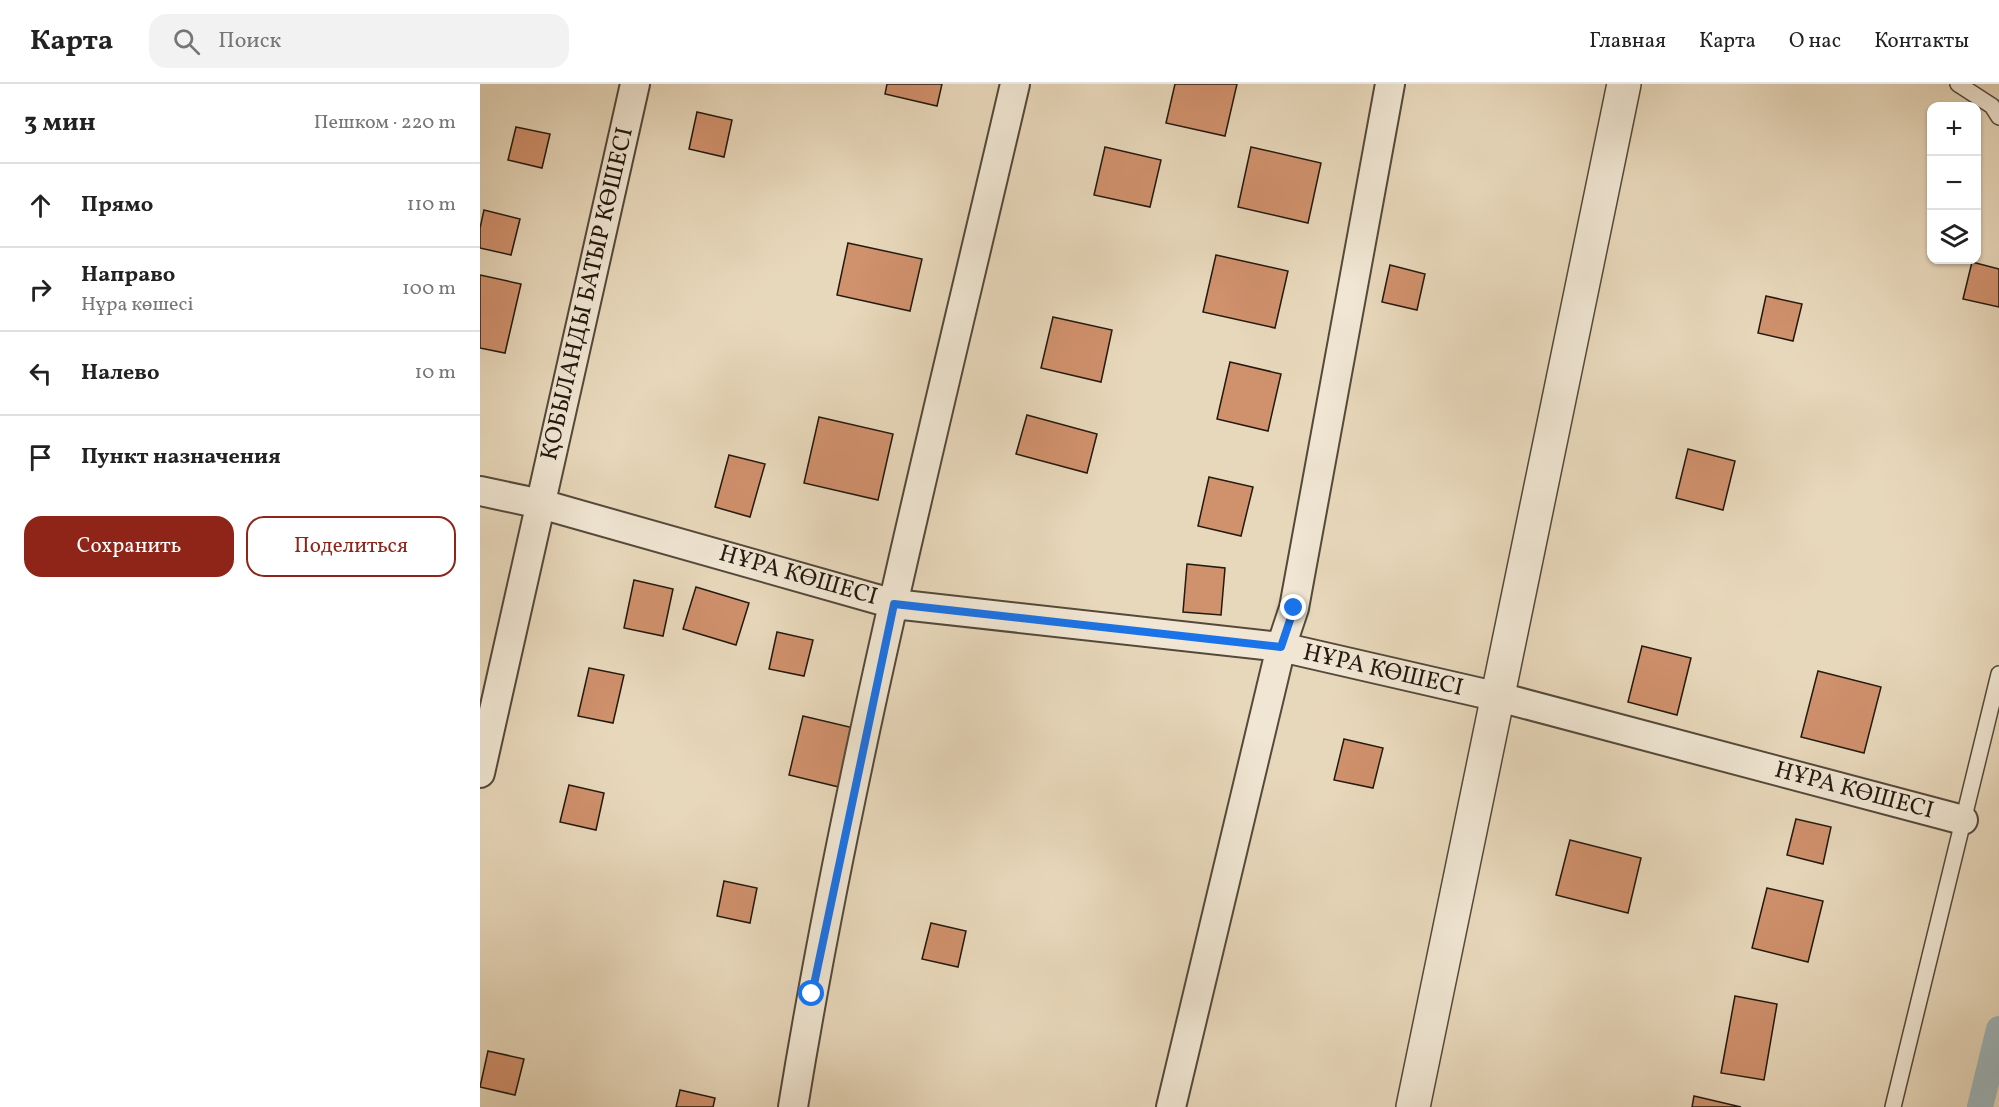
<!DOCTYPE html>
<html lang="ru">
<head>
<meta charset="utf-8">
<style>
  :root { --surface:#fff; --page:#f2f2f2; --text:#222; --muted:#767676; --line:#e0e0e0; --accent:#8f2418 }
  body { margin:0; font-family:Vollkorn,serif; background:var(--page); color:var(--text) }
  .controls { position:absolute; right:18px; top:18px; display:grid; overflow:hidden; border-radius:12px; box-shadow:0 2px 4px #0004 }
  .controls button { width:54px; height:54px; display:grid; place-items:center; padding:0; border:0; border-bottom:2px solid var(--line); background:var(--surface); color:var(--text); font:30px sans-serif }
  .stop { position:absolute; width:18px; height:18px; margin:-14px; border:4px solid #1a73e8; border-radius:50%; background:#fff }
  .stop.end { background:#1a73e8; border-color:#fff; box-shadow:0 2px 6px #0008 }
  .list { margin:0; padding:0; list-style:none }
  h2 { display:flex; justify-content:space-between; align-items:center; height:78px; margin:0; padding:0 24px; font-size:26px }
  h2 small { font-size:20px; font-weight:400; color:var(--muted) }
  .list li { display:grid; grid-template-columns:39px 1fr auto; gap:18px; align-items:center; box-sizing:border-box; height:84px; padding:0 24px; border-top:2px solid var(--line) }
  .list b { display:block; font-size:22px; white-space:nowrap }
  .list p { margin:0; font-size:20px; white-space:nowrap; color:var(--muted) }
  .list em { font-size:20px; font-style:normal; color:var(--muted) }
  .actions { display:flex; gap:12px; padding:18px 24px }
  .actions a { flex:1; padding:14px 0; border:2px solid var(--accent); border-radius:18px; text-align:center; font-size:21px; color:var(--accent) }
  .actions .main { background:var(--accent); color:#fff }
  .icon { flex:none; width:33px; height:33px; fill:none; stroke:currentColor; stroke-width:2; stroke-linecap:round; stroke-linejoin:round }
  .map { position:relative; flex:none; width:1519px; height:1023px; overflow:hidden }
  header { display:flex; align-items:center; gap:36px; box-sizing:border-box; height:84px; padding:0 30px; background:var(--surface); border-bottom:2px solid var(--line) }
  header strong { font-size:28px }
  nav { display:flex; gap:33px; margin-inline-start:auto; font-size:21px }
  .search { width:420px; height:54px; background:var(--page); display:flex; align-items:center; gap:15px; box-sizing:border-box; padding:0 21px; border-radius:18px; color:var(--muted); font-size:22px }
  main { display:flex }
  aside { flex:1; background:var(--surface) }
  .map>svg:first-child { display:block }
</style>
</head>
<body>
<header>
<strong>Карта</strong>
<div class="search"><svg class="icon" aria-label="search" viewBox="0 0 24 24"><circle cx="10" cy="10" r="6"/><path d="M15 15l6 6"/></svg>Поиск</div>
<nav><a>Главная</a><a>Карта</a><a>О нас</a><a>Контакты</a></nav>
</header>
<main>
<aside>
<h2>3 мин<small>Пешком · 220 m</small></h2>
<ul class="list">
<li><svg class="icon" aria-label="ahead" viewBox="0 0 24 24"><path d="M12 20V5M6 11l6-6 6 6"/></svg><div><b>Прямо</b></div><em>110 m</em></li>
<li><svg class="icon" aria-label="right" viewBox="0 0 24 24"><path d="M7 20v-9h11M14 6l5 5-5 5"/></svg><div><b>Направо</b><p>Нұра көшесі</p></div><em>100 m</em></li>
<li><svg class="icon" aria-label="left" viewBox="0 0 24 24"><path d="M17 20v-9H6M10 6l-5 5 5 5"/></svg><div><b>Налево</b></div><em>10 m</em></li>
<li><svg class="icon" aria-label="arrive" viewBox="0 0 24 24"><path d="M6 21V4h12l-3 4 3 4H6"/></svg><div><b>Пункт назначения</b></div></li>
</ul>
<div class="actions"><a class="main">Сохранить</a><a>Поделиться</a></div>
</aside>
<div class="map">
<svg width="1519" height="1023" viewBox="0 0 1519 1023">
  <rect width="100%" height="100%" fill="#e8d8bb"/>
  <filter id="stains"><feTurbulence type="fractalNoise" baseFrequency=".00333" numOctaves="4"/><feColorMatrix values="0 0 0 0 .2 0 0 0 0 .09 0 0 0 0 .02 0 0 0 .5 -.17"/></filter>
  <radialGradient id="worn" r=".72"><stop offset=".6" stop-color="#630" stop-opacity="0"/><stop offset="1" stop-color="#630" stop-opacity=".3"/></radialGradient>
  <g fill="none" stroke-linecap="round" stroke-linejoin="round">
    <path stroke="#9eb6bc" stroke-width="26" d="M1500,1023L1519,945"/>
  </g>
  <path fill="#d0916d" stroke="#22190f" stroke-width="1.5" d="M407,0H462L457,22L405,10Z
    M695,0H757L745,52L686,39Z
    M217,28L252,36L244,73L209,65Z
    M36,43L70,50L62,84L28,76Z
    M625,63L681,76L670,123L614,111Z
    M771,63L841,79L828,139L758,123Z
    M4,126L40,135L31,171L0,164V144Z
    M368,159L442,175L430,227L357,211Z
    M736,171L808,187L795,244L723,228Z
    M1492,178L1519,185V223L1483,215Z
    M910,181L945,190L937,226L902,218Z
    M0,191L41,200L25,269L0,264Z
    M1286,212L1322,220L1313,257L1278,249Z
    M573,233L632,246L621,298L561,284Z
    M750,278L801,290L788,347L737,335Z
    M547,331L617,350L607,389L536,370Z
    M339,333L413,350L398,416L324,399Z
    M1208,365L1255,377L1243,426L1196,414Z
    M249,371L285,380L270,433L235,423Z
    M729,393L773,403L761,452L718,442Z
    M707,480L745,484L741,531L703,528Z
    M154,496L193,505L183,552L144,544Z
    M216,503L269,519L256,561L203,545Z
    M297,548L333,556L324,592L289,585Z
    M1162,562L1211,574L1197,631L1148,618Z
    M109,584L144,591L133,639L98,632Z
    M1338,587L1401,603L1384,669L1321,653Z
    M323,632L378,645L363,704L309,691Z
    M864,655L903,664L893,704L854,696Z
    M89,701L124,709L116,746L80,738Z
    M1316,735L1351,743L1343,780L1307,771Z
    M1090,756L1161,774L1148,829L1076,811Z
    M244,797L277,804L270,839L237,832Z
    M1287,804L1343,817L1328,878L1272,864Z
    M451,839L486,847L478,883L442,875Z
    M1255,912L1297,920L1284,996L1241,989Z
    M8,967L44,975L35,1011L0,1003Z
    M200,1006L235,1014L233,1023H196Z
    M1214,1012L1261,1023H1212Z"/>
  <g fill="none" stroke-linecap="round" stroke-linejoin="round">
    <g stroke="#54493a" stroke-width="18">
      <path id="service" d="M1478,0L1512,22L1519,33
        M1413,1023L1519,590"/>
    </g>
    <g stroke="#54493a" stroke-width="32">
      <path id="minor" d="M0,407L61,420L414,520L801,563L1019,613L1483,736
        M0,689L155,0
        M313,1023C369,679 456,339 535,0
        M691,1023L801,563L814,524L910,0"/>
    </g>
    <g stroke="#54493a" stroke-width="36">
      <path id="tertiary" d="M933,1023L1144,0"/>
    </g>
    <use href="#service" stroke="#f0e6d3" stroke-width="15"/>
    <use href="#minor" stroke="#f0e6d3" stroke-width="28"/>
    <use href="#tertiary" stroke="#f0e6d3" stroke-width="33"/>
  </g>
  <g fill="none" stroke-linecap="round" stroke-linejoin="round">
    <path stroke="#1a73e8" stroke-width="8" d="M332,910L414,520L801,563L814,524"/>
  </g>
  <g text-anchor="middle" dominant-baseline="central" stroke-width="5" stroke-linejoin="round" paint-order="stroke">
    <g font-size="24" fill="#22190f" stroke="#f0e6d3">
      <text transform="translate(108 210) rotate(-77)">ҚОБЫЛАНДЫ БАТЫР КӨШЕСІ</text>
      <text transform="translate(318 492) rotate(16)">НҰРА КӨШЕСІ</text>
      <text transform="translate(903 587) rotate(13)">НҰРА КӨШЕСІ</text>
      <text transform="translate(1374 707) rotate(15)">НҰРА КӨШЕСІ</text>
    </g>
  </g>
  <rect width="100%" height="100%" filter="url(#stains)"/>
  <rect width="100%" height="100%" fill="url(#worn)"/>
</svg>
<div class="controls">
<button>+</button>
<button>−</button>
<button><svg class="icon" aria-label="layers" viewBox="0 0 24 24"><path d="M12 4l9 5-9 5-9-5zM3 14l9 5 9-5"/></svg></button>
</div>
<div class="stop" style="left:332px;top:910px"></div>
<div class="stop end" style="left:814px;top:524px"></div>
</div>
</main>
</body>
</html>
